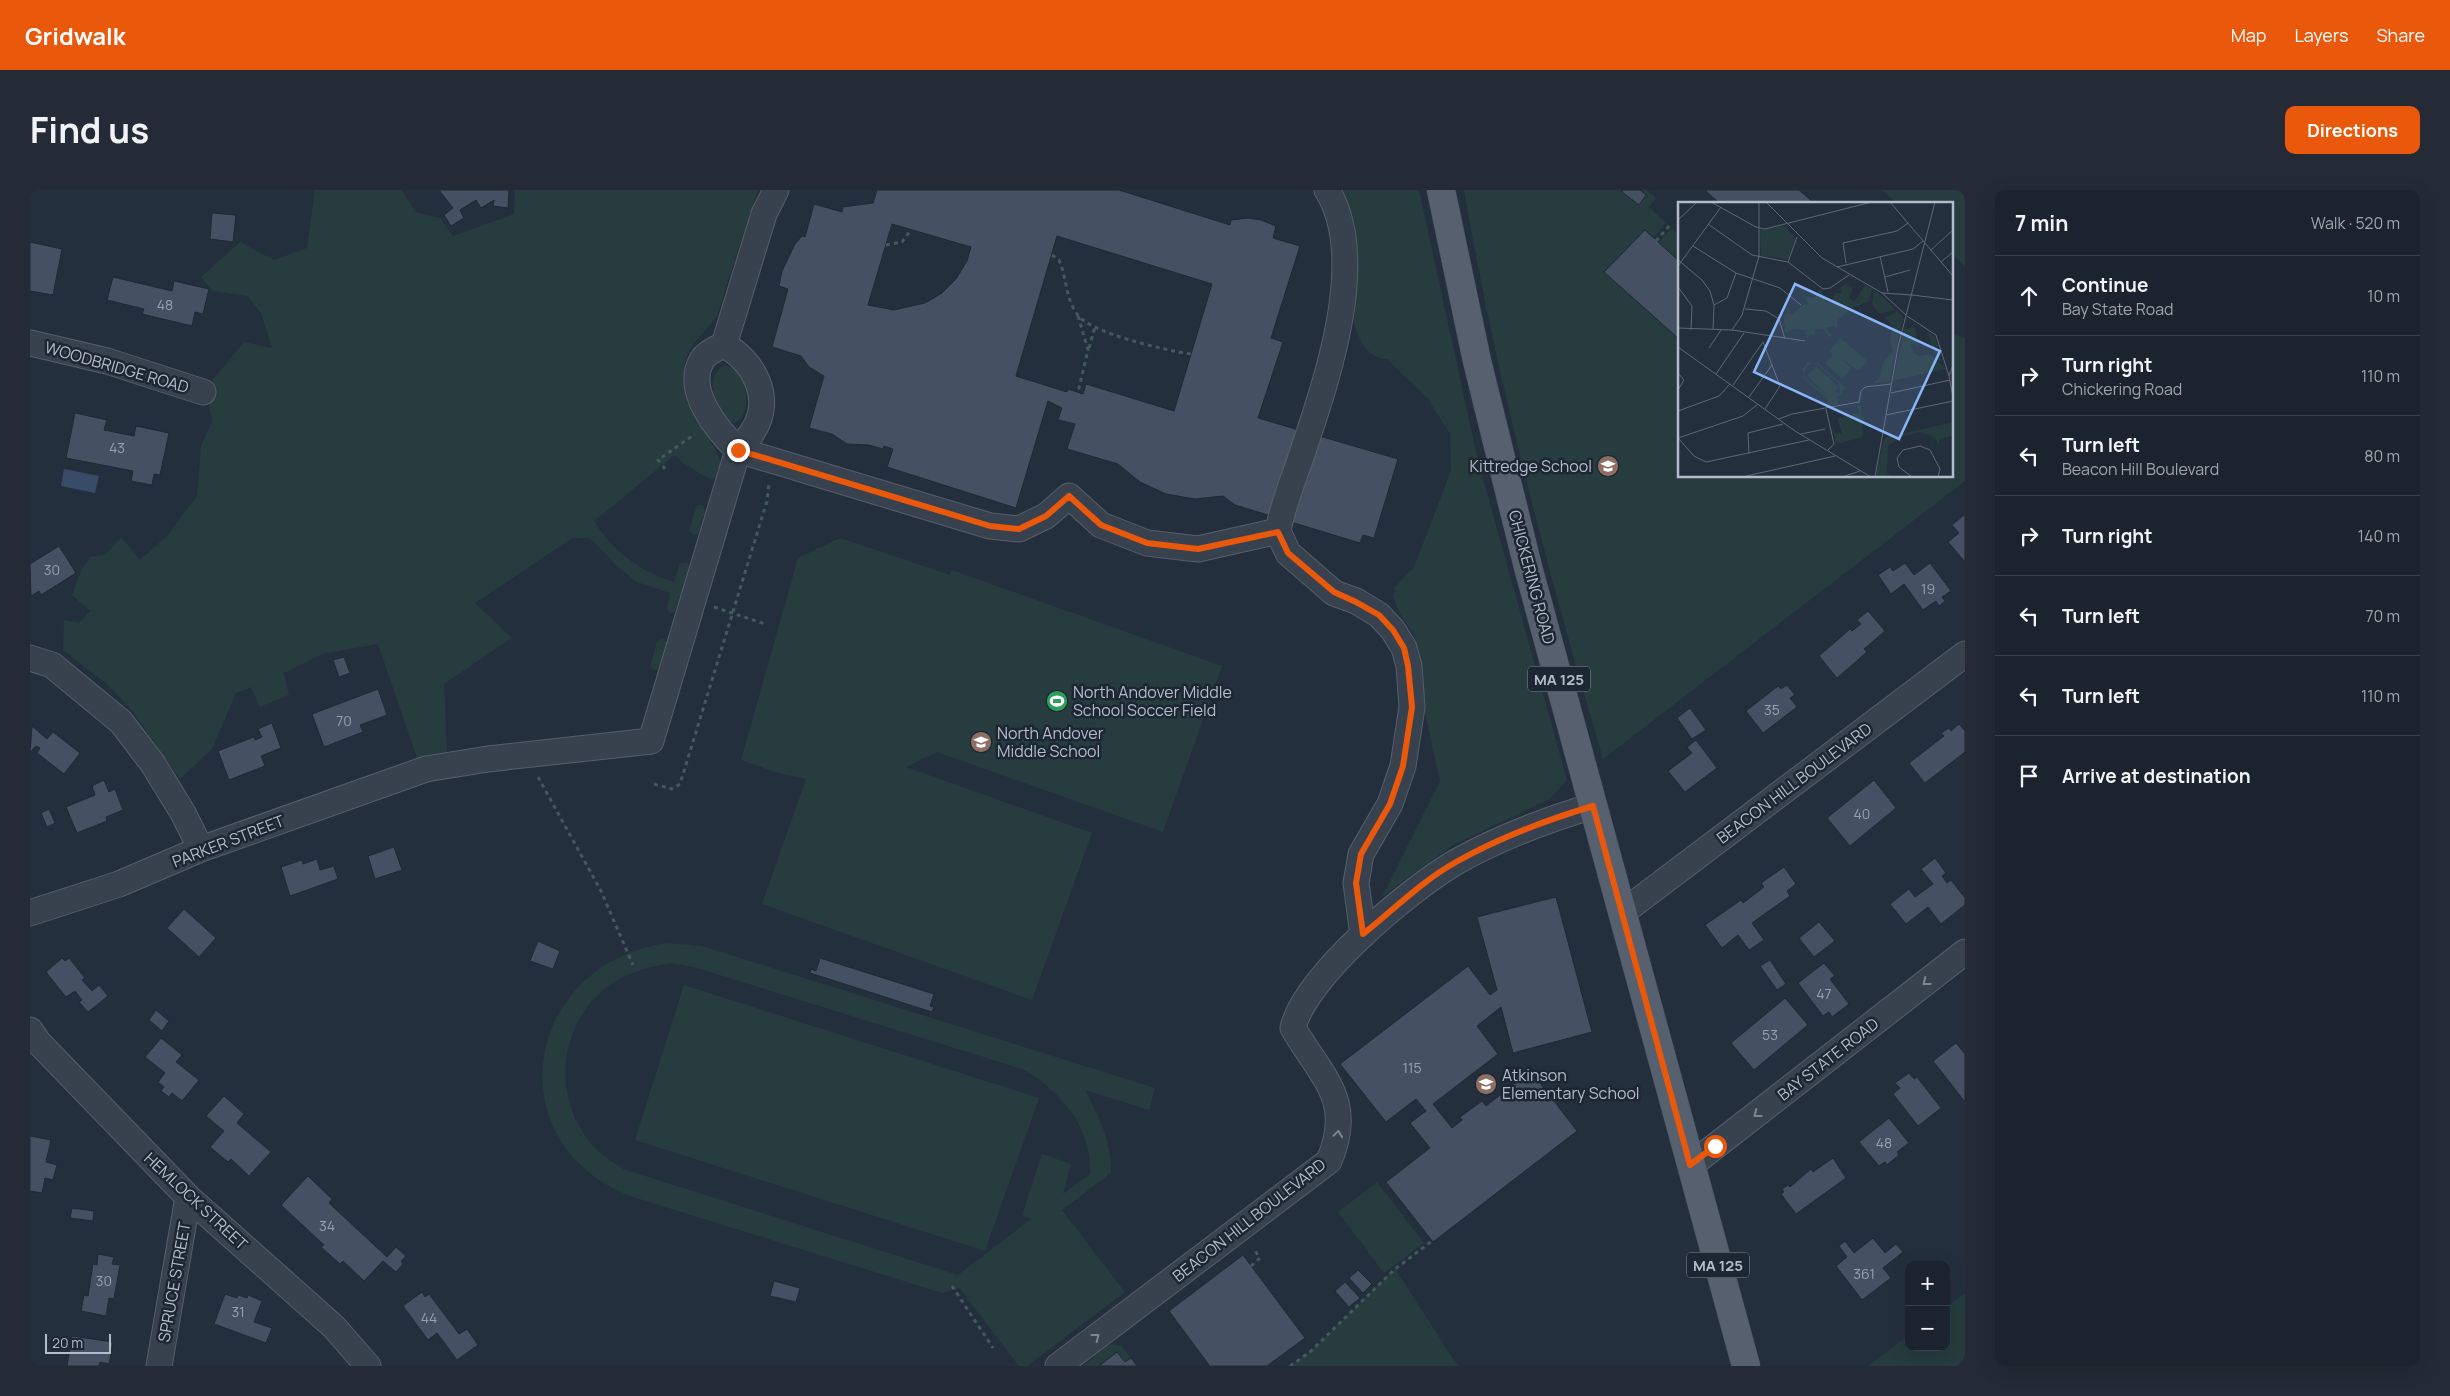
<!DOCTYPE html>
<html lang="en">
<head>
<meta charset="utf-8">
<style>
  :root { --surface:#1b232e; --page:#242b36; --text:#f1f3f6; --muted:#a0a4aa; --line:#39404a; --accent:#ea580c }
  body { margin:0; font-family:Manrope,sans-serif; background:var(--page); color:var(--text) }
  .controls { position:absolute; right:15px; bottom:15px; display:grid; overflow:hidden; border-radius:10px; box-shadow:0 5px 20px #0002 }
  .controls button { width:45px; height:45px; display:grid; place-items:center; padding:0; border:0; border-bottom:1px solid var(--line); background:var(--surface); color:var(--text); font:25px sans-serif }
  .scale { position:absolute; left:15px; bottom:12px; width:66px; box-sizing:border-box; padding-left:5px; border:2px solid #b4bcc9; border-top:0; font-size:14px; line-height:18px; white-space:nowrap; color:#b4bcc9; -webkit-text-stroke:4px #1d2633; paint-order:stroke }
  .stop { position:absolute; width:15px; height:15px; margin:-11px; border:4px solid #ea580c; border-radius:50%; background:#fff }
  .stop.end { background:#ea580c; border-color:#fff; box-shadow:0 1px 5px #0008 }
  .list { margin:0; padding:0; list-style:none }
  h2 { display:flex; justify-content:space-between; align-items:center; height:65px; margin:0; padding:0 20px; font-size:21px }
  h2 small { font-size:16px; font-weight:400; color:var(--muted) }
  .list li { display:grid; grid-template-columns:32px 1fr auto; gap:15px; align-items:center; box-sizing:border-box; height:80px; padding:0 20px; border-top:1px solid var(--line) }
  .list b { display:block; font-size:19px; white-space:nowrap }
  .list p { margin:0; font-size:16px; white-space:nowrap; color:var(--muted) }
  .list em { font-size:16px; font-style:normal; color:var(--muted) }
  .icon { flex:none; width:28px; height:28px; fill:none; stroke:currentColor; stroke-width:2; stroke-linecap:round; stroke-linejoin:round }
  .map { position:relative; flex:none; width:1935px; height:1176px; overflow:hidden; border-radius:10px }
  header { display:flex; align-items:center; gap:30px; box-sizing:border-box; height:70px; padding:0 25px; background:var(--accent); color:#fff }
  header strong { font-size:24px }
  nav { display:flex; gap:28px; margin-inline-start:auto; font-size:18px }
  .intro { display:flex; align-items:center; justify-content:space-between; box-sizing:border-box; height:120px; padding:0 30px }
  h1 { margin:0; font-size:35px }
  .button { padding:12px 22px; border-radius:10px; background:var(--accent); color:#fff; font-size:18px; font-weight:700 }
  main { display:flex; gap:30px; padding:0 30px }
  aside { flex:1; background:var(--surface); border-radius:10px; box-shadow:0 5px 20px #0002 }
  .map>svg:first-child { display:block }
</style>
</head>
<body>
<header>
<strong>Gridwalk</strong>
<nav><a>Map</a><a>Layers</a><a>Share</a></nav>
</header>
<div class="intro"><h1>Find us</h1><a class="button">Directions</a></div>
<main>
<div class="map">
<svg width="1935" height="1176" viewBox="0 0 1935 1176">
  <rect width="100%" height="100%" fill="#242f3e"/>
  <path fill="#263c3f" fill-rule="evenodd" d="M285,0H372L385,22L410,28L423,46L484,24L485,0H728C718,31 707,63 697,94C693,104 691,118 686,127C674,145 653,157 655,182C656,195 657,210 662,223C667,238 710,279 681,290L653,273L645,265L564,331C582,361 611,382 644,392L650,373L658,372L659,378L645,422L640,423L637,419L640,403L607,392L589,378L560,348H542L445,413L482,448L414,494L417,562L387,568L348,454L292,464L254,483L259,505L230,517L221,497L206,503L182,559L150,589L103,522L78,495L33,460L34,430L49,433L60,421L42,405L50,383L60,367L75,365L91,347L110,370L137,346L167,306L171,256L182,232L176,198L214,152L242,158L231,123L217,106L183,101L171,87L210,52L244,70L277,58Z
    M1313,0H1389L1448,271L1537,590L1520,609L1423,655L1352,707L1410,591L1395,523L1393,480L1384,445L1369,422L1363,407L1365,397L1384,377L1421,281L1420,244L1398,209L1357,169C1338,169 1329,150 1324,133C1320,119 1325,98 1326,83C1327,55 1322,26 1313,0Z
    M1434,0H1617L1626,8L1619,17L1636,33L1623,48L1575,82L1649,149V286H1921V143L1935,148V291L1573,569C1518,381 1467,193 1434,0Z
    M1852,0H1935V76L1921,63V14H1867Z
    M1641,38L1649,45V71L1628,53Z
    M694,175L708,180C717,195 722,221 706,233L696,230C686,213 673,189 694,175Z
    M669,315H673L675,321L668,344L663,345L659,341L666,317Z
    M810,348L920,385L922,380L1192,476L1133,642L907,562L876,577L1062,643L1002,810L732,714L776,589L748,583L711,570L768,368Z
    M633,448L637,453L630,479L624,480L620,476L627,452Z
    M638,753L672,756L1125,898L1119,920L1055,900C1069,928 1082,951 1081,983L1032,1020L1095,1102L997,1176H989L929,1098L912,1103L600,1006C463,951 495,772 638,753ZM642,773L667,778L992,879C1031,900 1062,938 1060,984L1033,1004L1041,974L1012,964L992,1025L1001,1029L928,1085L593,979C579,970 565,960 556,947C522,899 531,832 578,796C596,782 620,777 642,773Z
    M654,795L1009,908L955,1061L605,950Z
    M1347,992L1394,1053L1354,1083L1308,1022Z
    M1365,1079L1428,1176H1260L1280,1162Z
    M1935,1103V1165L1928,1176H1838L1879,1145V1157H1916V1117Z
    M1083,1154L1091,1155L1101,1168L1095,1172L1087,1162L1069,1176H1053L1078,1155Z"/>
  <path fill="#394c67" d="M34,279L69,286L65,303L31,296Z"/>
  <path fill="#455162" stroke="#1f2835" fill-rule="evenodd" d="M409,0H479L478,18L463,16L464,10L451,18L446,10L430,20L434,28L421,36L414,25L423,18Z
    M847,0H1089L1200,35L1201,30L1218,28L1231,30L1246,36L1243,48L1270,56L1241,148L1253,152L1228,228L1368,269L1344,348L1333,345L1330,353L1205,315L1193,306L1165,309L1136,304L1110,292L1088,274L1037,259L1045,234L1028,230L1032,218L1018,211L986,318L857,277L863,259L854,256L853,259L839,255L817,254L802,244L779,238L794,186L779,177L771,166L742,157L758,99L749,96L752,81L765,54L772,46L775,47L784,14L812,22L813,17L843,13ZM862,34L941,57L937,71L926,89L912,103L895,113L864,120L838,115ZM1027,46L1182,94L1144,221L1056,194L1053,204L1038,199L1037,202L986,186Z
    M1593,0H1610L1616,5L1609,15L1592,2Z
    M1675,0H1769L1785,14H1690Z
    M182,23L206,25L203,52L180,49Z
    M1615,40L1649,71V149L1574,82Z
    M0,52L32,59L23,105L0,101Z
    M83,87L142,101L144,91L179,99L173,124L165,122L162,136L112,124L114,119L77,110Z
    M45,223L77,230L74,240L104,246L106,236L139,243L130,285L124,284L122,295L101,291L103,281L36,268Z
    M1934,325L1935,326V372L1918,352L1929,343L1922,335Z
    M29,356L46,383L11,405L9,401L1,406L0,374Z
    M1875,373L1884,385L1900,373L1921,401L1912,407L1915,411L1909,416L1906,411L1893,420L1874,394L1861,404L1848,385L1860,377L1863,381Z
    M1838,421L1855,441L1834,459L1837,462L1807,488L1789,466L1820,439L1822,441L1831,434L1827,430Z
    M314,467L320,483L309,487L303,470Z
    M1757,495L1765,505L1760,508L1767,517L1733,543L1716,521L1748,496L1751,499Z
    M348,499L357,525L330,535L333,542L294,557L282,524Z
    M1660,518L1676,540L1662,549L1647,528Z
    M242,533L251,558L231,566L235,576L199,590L188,561L224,547L225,550L232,547L228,539Z
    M1929,534L1935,541V562L1895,593L1879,573L1914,546L1911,543L1919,538L1921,541Z
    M2,536L17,549L23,542L50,563L34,584L7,563L10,558L6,556L0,562Z
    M1666,550L1687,578L1655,602L1638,581L1662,563L1657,557Z
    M74,590L79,602L85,599L93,620L76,627L77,631L47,643L36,617L65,605L62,596Z
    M1844,590L1866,618L1820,656L1797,628Z
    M19,619L25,633L17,637L11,623Z
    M364,657L372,680L345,689L338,666Z
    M1905,668L1916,683L1912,686L1917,693L1921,690L1935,708V715L1911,734L1898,717L1876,734L1860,714L1879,699L1885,707L1903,694L1891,679Z
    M287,669L290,680L304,676L308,689L260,706L251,677L272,670L273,674Z
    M1754,677L1766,694L1757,701L1760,706L1722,733L1734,750L1719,760L1708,745L1692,758L1675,735L1711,710L1713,713L1734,697L1731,693Z
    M1526,707L1562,842L1483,863L1471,817L1447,836L1468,864L1403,914L1422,938L1432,930L1430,927L1452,911L1456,916L1501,881L1547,941L1403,1052L1356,992L1400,958L1380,933L1396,921L1386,909L1356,932L1310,874L1438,776L1460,805L1467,800L1447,727Z
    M154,719L186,748L169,767L137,738Z
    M1789,732L1805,751L1784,767L1769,748Z
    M508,751L530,761L523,779L500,771Z
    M32,768L35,771L39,768L55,788L52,790L62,801L69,795L78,806L58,822L49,812L52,810L45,801L36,807L16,782Z
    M790,768L904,804L900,816L904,817L902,822L780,783L781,779L786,781Z
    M1740,770L1756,794L1747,800L1730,776Z
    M1794,773L1805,786L1800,789L1819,814L1802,827L1799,822L1793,826L1768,793Z
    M1755,808L1778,835L1724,880L1701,853Z
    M126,820L139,831L132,841L119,830Z
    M131,848L152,865L146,872L169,890L152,911L142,903L139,907L131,901L134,897L128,892L135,883L115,867Z
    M1926,853L1935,864V912L1903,871Z
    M1879,883L1884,889L1887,887L1911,918L1888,936L1863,904L1870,898L1865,893Z
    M194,906L214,924L207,933L241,962L219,986L201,969L198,972L180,957L194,941L176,926Z
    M1859,928L1879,953L1867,962L1869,965L1857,975L1855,972L1849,976L1829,952Z
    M0,946L21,950L16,972L27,975L23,990L15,988L12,1003L0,1001Z
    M1803,968L1816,988L1766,1024L1751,1004L1754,1002L1752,999L1758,995L1760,997L1781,979L1783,982Z
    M278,986L302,1009L299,1013L357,1067L366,1057L376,1066L371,1071L373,1074L366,1082L353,1071L334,1091L313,1071L310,1074L291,1057L294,1055L251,1015Z
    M42,1018L64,1021L63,1031L40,1028Z
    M1843,1048L1855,1063L1866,1054L1873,1062L1853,1078L1861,1088L1832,1110L1806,1076L1817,1067L1809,1056L1815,1051L1824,1063Z
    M68,1064L84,1067L82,1074L90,1075L84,1109L79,1108L76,1126L51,1121L54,1105L58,1106L63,1074L67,1075Z
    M1213,1065L1275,1148L1237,1176H1178L1179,1175L1139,1121Z
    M1328,1080L1342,1094L1333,1103L1319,1088Z
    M744,1091L770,1098L766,1112L740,1106Z
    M1315,1092L1330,1108L1319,1117L1305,1101Z
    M392,1102L395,1107L399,1104L429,1144L437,1139L448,1155L427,1170L407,1143L398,1150L373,1116Z
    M195,1104L207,1108L208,1105L217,1108L218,1105L232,1111L224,1132L242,1138L236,1153L184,1134Z
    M42,1146L83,1152L79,1174L70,1172L69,1176H37Z
    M1087,1162L1095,1172L1101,1168L1107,1176H1069Z"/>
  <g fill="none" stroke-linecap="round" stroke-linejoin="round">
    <g stroke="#565f6c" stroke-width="27">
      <path id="minor" d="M746,0L734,24L694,155C687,158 676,163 672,170C654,201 688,241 708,260L960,336L989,339L1016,326L1039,306L1071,335L1117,353L1168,359L1248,341C1253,313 1265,286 1274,258C1297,189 1339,68 1297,0
        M0,153L77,171L173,202
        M1248,341L1258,363L1304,403L1326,411L1349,425L1363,440L1374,458L1379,476L1382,517L1373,576L1360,614L1331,664L1326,693L1333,745
        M0,468L22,475L91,532L123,574L153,623L171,659
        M0,723L89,694L171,659L396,579L458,569L621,551L708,260C713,254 719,248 723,241C744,209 724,171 694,155
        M1592,723L1935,464
        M0,840L9,853L158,1007L304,1137L338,1176
        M1661,975L1935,762
        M129,1176L158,1007
        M1028,1176L1299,971C1325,910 1292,888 1263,838C1275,786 1380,699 1426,672C1469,648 1516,630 1563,616"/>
    </g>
    <g stroke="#414a57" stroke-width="29">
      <path id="major" d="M1411,0L1447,171L1498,377L1716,1176"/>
    </g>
    <path stroke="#44595c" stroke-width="3" stroke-dasharray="4 4" stroke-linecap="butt" d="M1626,51L1639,36
      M856,55L872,52L881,40
      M1022,65L1029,70C1037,88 1035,107 1047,124C1059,143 1138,161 1161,164
      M1048,126L1058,160L1048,202
      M1059,158L1065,137
      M635,279L628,270L665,244
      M684,417L735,434
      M508,587L571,701L603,775
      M624,594L642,599L650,594L737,311L739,294
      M1221,1076L1230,1068L1223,1058
      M922,1096L963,1158
      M1260,1176L1280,1162L1365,1079L1402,1051"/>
    <use href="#minor" stroke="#38414e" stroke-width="25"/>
    <use href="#major" stroke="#56606e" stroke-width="28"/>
  </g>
  <defs><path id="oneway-chevron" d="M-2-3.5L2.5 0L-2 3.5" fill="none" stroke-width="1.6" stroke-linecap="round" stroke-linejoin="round" transform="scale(1.25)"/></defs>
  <g stroke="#7c8592">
    <use href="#oneway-chevron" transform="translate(1896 792) rotate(142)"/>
    <use href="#oneway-chevron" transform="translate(1727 924) rotate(142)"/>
    <use href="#oneway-chevron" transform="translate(1308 944) rotate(-82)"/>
    <use href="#oneway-chevron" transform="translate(1066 1147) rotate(-37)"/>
  </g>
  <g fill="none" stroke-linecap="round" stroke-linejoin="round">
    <path stroke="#ea580c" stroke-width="6" d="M708,260L960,336L989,339L1016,326L1039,306L1071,335L1117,353L1168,359L1248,342L1258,363L1304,402L1326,412L1349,425L1363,440L1374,458L1378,476L1382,517L1373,576L1360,614L1331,664L1326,693L1333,744C1363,720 1392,691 1426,672C1469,648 1516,630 1563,616L1660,975L1685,956"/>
  </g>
  <defs>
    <g id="school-disc" transform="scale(1.125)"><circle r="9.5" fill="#8d6e63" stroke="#1d2633"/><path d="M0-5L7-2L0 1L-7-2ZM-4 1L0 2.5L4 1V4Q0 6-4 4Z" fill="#fff"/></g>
    <g id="stadium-disc" transform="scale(1.125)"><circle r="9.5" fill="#2e9e5b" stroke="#1d2633"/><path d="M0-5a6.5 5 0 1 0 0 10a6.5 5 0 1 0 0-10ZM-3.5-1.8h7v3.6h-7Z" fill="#fff"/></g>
  </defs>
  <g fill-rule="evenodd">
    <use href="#school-disc" x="1578" y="276"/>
    <use href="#stadium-disc" x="1027" y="511"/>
    <use href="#school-disc" x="951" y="552"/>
    <use href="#school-disc" x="1456" y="894"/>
  </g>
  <g text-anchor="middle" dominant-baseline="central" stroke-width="5" stroke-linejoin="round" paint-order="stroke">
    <g font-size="14" fill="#98a1af">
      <text x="135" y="114">48</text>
      <text x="87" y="257">43</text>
      <text x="22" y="379">30</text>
      <text x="1898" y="398">19</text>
      <text x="1742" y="519">35</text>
      <text x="314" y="530">70</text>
      <text x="1832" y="623">40</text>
      <text x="1794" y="803">47</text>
      <text x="1740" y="844">53</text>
      <text x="1382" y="877">115</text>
      <text x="1854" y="952">48</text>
      <text x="297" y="1035">34</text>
      <text x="1834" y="1083">361</text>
      <text x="74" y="1090">30</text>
      <text x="208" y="1121">31</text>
      <text x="399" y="1127">44</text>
    </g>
    <g fill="#1d2633" stroke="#878f9c" stroke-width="1">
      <rect x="1498" y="476.5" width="62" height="25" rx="4"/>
      <rect x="1657" y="1062.5" width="62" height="25" rx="4"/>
    </g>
    <g font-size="15" font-weight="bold" fill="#b4bcc9">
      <text x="1529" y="489">MA 125</text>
      <text x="1688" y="1075">MA 125</text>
    </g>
    <g font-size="16" fill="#b4bcc9" stroke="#1d2633">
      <text transform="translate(87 177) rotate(16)">WOODBRIDGE ROAD</text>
      <text transform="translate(1502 387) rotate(75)">CHICKERING ROAD</text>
      <text transform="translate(1764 593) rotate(-37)">BEACON HILL BOULEVARD</text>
      <text transform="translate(198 651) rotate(-21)">PARKER STREET</text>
      <text transform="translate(1798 869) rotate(-38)">BAY STATE ROAD</text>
      <text transform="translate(166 1011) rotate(43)">HEMLOCK STREET</text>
      <text transform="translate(1219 1030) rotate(-38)">BEACON HILL BOULEVARD</text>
      <text transform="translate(144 1092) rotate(-80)">SPRUCE STREET</text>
    </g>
    <g font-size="16" fill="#b4bcc9" stroke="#1d2633" text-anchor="start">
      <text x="1562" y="276" text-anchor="end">Kittredge School</text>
      <text x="1043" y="502">North Andover Middle<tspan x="1043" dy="18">School Soccer Field</tspan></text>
      <text x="967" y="543">North Andover<tspan x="967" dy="18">Middle School</tspan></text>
      <text x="1472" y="885">Atkinson<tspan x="1472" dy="18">Elementary School</tspan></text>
    </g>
  </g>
  <g transform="translate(1648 12)">
    <rect width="275" height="275" fill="#242f3e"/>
    <path d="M107,24L117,36L110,57L83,54L82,28ZM168,82L175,86L171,96L176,100L187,83L194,87L191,99L172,107L160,118L159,127L156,124L148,126L154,133L151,136L146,127L136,128L138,132L131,133L129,138L127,128L115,127L108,131L105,115L109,111L115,112L124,103L130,102L127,94L136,96L143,87L147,100H152L158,91H164L162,85ZM196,88L207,97L217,108L201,112L194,102ZM219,109L225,115L212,179L194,182L202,175L205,160L215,150L212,138L215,125L207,116ZM237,125L240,145L237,141L232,143L236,150L241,154L252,152L268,167L215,179L226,127ZM249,129L257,135L264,160L259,158ZM162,136L190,159L180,169L163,156L174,167L164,177L147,161L155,153L151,149ZM130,160L141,162L170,188L165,186L164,193L159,194L161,202L150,205L149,196L127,178L124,167ZM133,161L140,163L161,182L162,192L159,189L152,194L161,185L138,164L129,174L151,195L128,177L126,169ZM183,203L185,235L158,242L153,219L157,232L163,231L165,235L159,216L181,211L179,204ZM275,220V234L261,237V243L255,234L254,246V234L242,230L226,234L210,244L209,271L214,275H198L206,236Z" fill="#263c3f" fill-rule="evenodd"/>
    <path fill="none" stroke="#5e6776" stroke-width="1" d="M33,0L78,25L87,27L194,0M88,0L144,56L204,91L228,113M212,0L275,74M0,18L19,0M30,22L74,53L110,60L145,87L152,86L171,73M15,44L58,71L102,86L123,103M253,48L275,28M202,54L210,90M0,58L24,78L32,89L36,103L35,128M110,60L119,35M263,60L275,50M168,61L165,41L219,29L230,21M0,64L43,5M159,65L235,47L245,39M207,75L232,68M0,85L14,104L13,128M204,91L234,93M234,93L275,98M36,103L49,96L58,71M67,107L88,109L101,117L107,137M229,114L258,133L271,174M0,126L54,128L64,113L81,54V0M54,128L127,139M85,140L102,184L87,207M0,145L117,229L193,275M31,146L43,128M275,163L271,174L275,195M0,171L6,178L0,188M38,172L66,131M55,183L85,140M213,191L272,178M71,195L94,163M148,207L156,242L150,248M0,209L41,194L52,182M208,213L275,199M101,217L114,212L181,200L183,189L187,185L213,182M123,232L147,227M0,236L16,254L28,260L131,238M0,236L65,214L80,202M71,252L70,231L105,222M64,275L157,254M164,275L182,269M197,275L220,145L257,0M234,275L221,265L219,256L225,248L242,244L252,248L262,267L260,275"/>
    <path fill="#8ab4f8" fill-opacity="0.15" stroke="#8ab4f8" stroke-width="2.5" d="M117,82L262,149L221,237L76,170Z"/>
    <rect width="275" height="275" fill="none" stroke="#b4bcc9" stroke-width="2.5"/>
  </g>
</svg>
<div class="controls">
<button>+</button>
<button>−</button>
</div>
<div class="scale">20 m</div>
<div class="stop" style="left:1685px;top:956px"></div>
<div class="stop end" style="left:708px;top:260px"></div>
</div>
<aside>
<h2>7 min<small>Walk · 520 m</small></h2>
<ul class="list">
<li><svg class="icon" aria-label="ahead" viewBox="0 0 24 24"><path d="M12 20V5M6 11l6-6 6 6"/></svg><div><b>Continue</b><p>Bay State Road</p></div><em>10 m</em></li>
<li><svg class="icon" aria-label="right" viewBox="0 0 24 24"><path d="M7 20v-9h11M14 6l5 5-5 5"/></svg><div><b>Turn right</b><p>Chickering Road</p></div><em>110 m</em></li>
<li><svg class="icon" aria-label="left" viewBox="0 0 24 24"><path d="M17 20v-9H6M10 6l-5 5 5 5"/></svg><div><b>Turn left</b><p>Beacon Hill Boulevard</p></div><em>80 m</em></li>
<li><svg class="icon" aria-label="right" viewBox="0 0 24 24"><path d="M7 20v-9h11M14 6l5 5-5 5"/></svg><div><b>Turn right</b></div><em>140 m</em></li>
<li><svg class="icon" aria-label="left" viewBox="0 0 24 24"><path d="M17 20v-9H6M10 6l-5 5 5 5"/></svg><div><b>Turn left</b></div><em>70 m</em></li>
<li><svg class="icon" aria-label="left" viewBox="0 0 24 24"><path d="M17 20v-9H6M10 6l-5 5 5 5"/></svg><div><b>Turn left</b></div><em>110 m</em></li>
<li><svg class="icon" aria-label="arrive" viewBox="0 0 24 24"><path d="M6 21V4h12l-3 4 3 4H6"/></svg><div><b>Arrive at destination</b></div></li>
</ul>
</aside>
</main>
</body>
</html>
